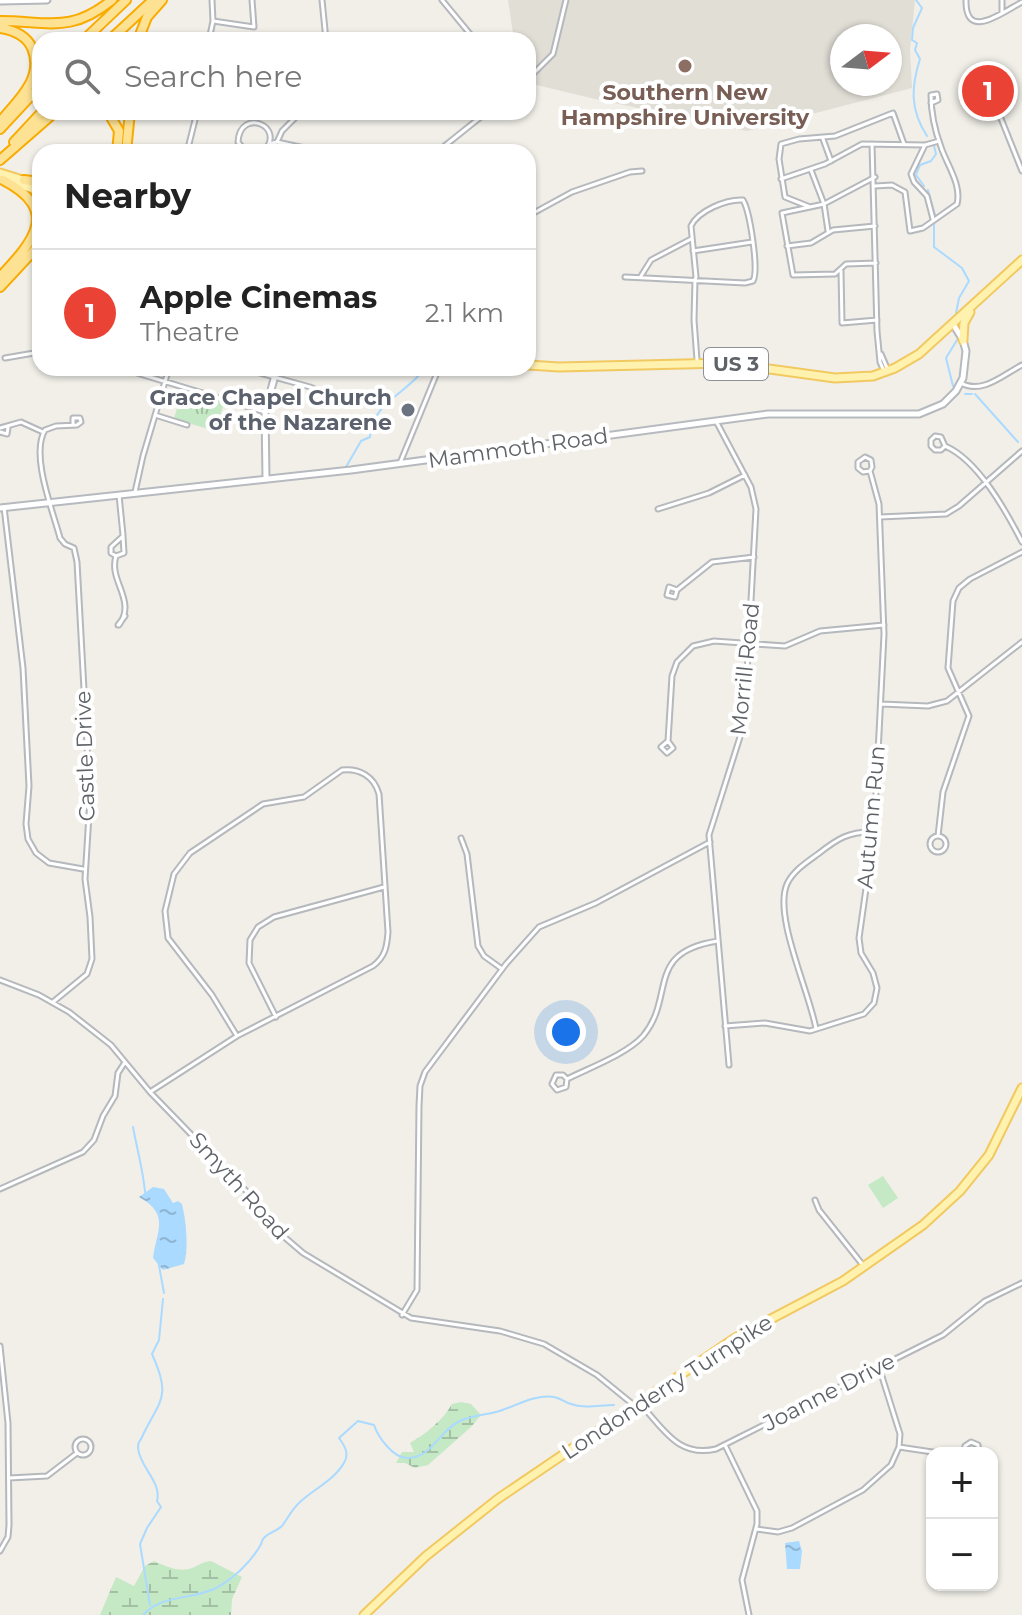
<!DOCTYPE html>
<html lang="en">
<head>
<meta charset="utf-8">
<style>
  :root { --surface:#fff; --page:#f6f6f6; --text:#222; --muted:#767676; --line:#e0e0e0; --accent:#ea4335 }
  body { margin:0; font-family:Montserrat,sans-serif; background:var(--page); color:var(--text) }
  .controls { position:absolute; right:24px; bottom:24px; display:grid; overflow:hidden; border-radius:16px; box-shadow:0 2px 6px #0004 }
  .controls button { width:72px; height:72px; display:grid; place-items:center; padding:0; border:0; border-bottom:2px solid var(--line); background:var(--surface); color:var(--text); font:40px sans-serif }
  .compass { position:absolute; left:830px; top:24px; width:72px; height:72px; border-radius:50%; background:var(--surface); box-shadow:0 2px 6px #0004; rotate:74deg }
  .you { position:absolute; left:566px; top:1032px; width:28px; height:28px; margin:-20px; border:6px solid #fff; border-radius:50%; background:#1a73e8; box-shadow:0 0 0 12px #1a73e833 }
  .badge { display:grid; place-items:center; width:52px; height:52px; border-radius:50%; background:var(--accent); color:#fff; font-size:26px; font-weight:700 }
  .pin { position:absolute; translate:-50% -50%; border:4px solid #fff; box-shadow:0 2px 8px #0006 }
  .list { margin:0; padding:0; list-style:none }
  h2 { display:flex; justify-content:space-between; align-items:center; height:104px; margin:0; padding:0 32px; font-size:34px }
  h2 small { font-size:26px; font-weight:400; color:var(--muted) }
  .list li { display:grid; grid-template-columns:52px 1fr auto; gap:24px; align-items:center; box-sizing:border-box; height:128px; padding:0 32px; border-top:2px solid var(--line) }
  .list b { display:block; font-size:30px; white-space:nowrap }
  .list p { margin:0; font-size:26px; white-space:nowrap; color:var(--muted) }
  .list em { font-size:26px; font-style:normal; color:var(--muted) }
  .icon { flex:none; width:44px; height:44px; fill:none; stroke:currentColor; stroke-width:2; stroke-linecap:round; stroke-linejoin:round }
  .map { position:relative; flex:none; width:1022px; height:1615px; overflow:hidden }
  .search { position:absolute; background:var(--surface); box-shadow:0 2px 6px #0004; left:32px; top:32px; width:504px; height:88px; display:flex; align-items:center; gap:20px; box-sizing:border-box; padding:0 28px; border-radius:24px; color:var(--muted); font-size:30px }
  .panel { position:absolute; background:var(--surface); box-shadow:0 2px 6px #0004; left:32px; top:144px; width:504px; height:232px; border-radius:24px }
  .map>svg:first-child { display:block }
</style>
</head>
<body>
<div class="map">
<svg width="1022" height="1615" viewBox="0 0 1022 1615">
  <defs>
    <pattern id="wetland-marsh" width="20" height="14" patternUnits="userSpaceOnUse" patternTransform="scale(2)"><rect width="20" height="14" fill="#c5e8c5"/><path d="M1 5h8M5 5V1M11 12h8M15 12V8" fill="none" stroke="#a3c0a4"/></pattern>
    <pattern id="park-tufts" width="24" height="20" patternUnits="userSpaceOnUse" patternTransform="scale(2)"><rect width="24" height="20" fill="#c5e8c5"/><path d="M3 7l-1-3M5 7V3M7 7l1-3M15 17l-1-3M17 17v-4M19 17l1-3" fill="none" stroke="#a3c0a4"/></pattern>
    <pattern id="water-ripples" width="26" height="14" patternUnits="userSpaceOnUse" patternTransform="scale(2)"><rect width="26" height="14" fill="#aadaff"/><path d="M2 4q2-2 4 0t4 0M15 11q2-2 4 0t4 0" fill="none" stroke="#8eb4d2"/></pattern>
  </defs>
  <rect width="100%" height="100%" fill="#f1efe8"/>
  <path fill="#e1ded6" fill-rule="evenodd" d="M508,0H915L910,50L912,88L747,131L595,99L528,83V40H514ZM842,36H890V84H842Z"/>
  <path fill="url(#wetland-marsh)" d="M461,1402L471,1404L481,1415L471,1427L428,1465L415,1468L405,1463H396L402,1452H414L410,1443C426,1434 444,1419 452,1404Z
    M154,1561C165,1566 180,1573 192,1568C199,1565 203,1562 211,1561L242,1577L232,1599L231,1615H100L116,1577L134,1586L145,1566Z"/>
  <path fill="url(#park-tufts)" d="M182,390L224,403L216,431L174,419Z"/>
  <path fill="#c5e8c5" d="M883,1176L898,1198L883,1208L868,1185Z"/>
  <path fill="url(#water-ripples)" d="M153,1187L164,1189L173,1203L178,1201L182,1204C186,1221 189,1248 184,1264L163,1270L153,1258C156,1231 171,1215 139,1197Z
    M799,1541L802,1551L800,1569H787L785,1543Z"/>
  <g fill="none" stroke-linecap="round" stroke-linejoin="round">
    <path stroke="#aadaff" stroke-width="2" d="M916,0L922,8L913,28L912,40L917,43L915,50L920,59C911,87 910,110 927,136
      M924,186L916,175L920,165L931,161L936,154L934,146
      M928,190L935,215
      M934,225V247L962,268L969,281L959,298L956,313
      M953,386L946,358L957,340
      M965,394H972
      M975,394L1018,442
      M346,467L361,441L370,437C370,407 403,394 419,375
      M133,1127C137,1149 143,1170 145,1192
      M158,1260L164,1293
      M150,1605L140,1544L147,1528L161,1507L157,1501C162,1482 140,1468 138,1448C138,1440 139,1444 142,1437C160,1399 172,1398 152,1354L159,1340L163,1299
      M143,1615C162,1594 193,1600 216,1588C233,1579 250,1563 260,1546C264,1539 260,1541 266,1536C271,1532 278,1530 282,1526C288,1518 292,1509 300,1502C314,1489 336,1479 345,1461C349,1452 344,1445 339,1438L358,1421L374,1425C378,1437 393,1458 407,1458C433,1458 439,1430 460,1421C471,1416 484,1415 496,1412C515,1407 533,1394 554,1397C561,1398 565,1403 571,1404C584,1409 600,1405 614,1405"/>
    <g stroke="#b5b8bc" stroke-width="7">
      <path id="minor" d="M322,0L326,40
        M442,0L475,40
        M966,0C965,42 1003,12 1022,2
        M1002,12V0
        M213,21L254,27L252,0
        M209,40L213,21L212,0
        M528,79L553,54L566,0
        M996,106L1022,171
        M823,139L831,161
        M277,142L323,152
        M269,144L277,142L282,131L301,112
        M872,144L877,331L880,362L883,369
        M925,145L911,174L914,182L927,196L933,219
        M187,152L197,112
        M246,152L238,142C240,106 288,127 263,152
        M437,152L487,112
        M811,170L824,204L828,231
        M875,177L824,204L782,213L793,275L835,274L846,264L876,263
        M781,179L825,164L862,144L925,145L939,141
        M875,186L892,185L905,192L910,231L923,228L957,204C962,185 947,165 941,147C935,131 931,112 931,95L937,94L938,100L931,103
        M810,207L785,197L779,159L781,144L799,139L835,136L893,113L904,144
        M528,216L572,192L630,172L642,171
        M787,246L811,243L833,230L875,226
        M693,251L752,242
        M841,271L842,323L877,320
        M641,276L651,260L691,239
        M625,277L646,278L745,283L753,281C759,270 750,212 743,200C726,199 698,211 691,226L696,277L695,280L694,320L697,360
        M881,354L887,368
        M5,358L40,352
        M242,368L310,387L336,398
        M127,370L265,412
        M961,383C982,395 1004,374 1022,365
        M155,415L187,425
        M716,421L751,487L756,509L745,710L740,737L709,835L729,1065
        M0,428L21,422L43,432
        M0,432L7,434L8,428
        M945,446L941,437L935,436L931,440V446L935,450H941L945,446C978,460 1006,511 1022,542
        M400,463L439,368
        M135,492L143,456L169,368
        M119,495L123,535
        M4,507L23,668L29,786L26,824L28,839L36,853L49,863L83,869
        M658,509L709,493L745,475
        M880,517L946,514L959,506L1022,451
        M123,536L124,553L116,556L111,553V547Z
        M116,556C108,581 137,600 119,625H118L125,616
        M677,590L669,587L667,595L675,597L677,590L712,562L754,557
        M881,704L928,706L947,701L1022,642
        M668,741L673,748L667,753L661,747L668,741L672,676L677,662L693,646L714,641L785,646L820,631L884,625
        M938,836L943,792L969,716L948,668L953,601L959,588L970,579L1022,552
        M930 844a8 8 0 1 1 16 0a8 8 0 1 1-16 0Z
        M461,838L467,854L478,946L484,956L502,969
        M0,980L39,995L69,1012L111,1045L150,1092L250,1195L282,1235L303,1253L411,1318L500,1331L544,1344L597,1375L635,1406
        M53,1002L87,974L92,959L90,917L85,879L90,799L77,562L74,548L65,544L60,538C53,511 30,455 45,430L56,426L77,425L81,422L80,418H73V425
        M276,1017L249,963L250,940L258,927L274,917L384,887
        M725,1026L765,1023L810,1031L864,1014L874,1003L877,988L873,973L861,953L859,938L874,832L884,634L879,504L870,471L863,472L858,468V462L865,457L871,460L872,467L870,471
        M816,1029C810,993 773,916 787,884C793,871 807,862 818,854C837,839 849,831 874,832
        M567,1079L566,1087L557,1090L552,1084L556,1075H563L567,1079C589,1068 627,1054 643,1036C676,997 644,952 718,941
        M150,1092L237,1036L373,966C385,957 387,947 388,932L379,794C374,776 359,768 342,770L304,797L263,804L190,853L174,874L165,911L168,938L212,995L237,1036
        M0,1189L83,1152L94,1140L103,1116L115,1096L118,1073L125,1062
        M815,1200L819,1210L862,1264
        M402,1315L417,1290L419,1106L420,1086L425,1072L506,964L539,927L596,903L710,842
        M0,1346L8,1423L9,1525L8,1537L0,1551
        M640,1404C663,1427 677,1458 716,1449L943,1335L985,1301L1022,1283
        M75 1447a8 8 0 1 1 16 0a8 8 0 1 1-16 0Z
        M725,1445L757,1511V1524L742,1580L749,1615
        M899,1447L939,1453
        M963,1453L965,1446L971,1442L978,1445L979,1453
        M9,1478L47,1476L77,1453
        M756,1529L778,1532L792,1528L863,1490L891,1465L899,1447L900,1434L879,1367"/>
    </g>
    <g stroke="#b5b8bc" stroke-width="9">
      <path id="tertiary" d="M0,1L47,0
        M266,478L265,412L277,368"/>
    </g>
    <g stroke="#b6babf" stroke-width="9">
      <path id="secondary" d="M0,508L351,470L768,414H919L943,404L956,391L963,378L966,351L963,340L953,324"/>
    </g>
    <g stroke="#f2c960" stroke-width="11">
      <path id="primary" d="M0,173L26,181
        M10,182L40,191
        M963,340L964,323L970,312
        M528,365L559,367L725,363L835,378L873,376L895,368L919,354L1022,260
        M364,1615L426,1556L499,1498L735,1338L843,1281L923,1225L960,1191L989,1155L1022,1088"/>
    </g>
    <g stroke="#f9ab00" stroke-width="12">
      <path id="motorway" d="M0,21C48,21 70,34 112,0
        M0,28C13,30 26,35 32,48C45,78 17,101 0,122
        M84,40L126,0
        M110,40L153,0
        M138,40L147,17L162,0
        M108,112L119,131L117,152
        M0,129L40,86
        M14,142L42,112
        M126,152L130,112
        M0,160L55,112
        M24,180L40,182
        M0,277C34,241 61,210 3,180
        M0,287L40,244"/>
    </g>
    <use href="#minor" stroke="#fff" stroke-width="3"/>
    <use href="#tertiary" stroke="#fff" stroke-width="5"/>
    <use href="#secondary" stroke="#fff" stroke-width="5"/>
    <use href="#primary" stroke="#fff2af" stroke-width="7"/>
    <use href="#motorway" stroke="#fde293" stroke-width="8"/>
  </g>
  <circle fill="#8d6e63" stroke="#fff" stroke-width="3" cx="685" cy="66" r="8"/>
  <circle fill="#6b7280" stroke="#fff" stroke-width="3" cx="408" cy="410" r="8"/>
  <g text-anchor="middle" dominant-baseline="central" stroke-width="8" stroke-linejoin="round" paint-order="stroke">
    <rect fill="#fff" stroke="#8f9295" stroke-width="2" x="704" y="348" width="64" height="32" rx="6"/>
    <g font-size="20" font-weight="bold" fill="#5f6368">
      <text x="736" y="364">US 3</text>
    </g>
    <g font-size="22" font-weight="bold" fill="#785e54" stroke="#fff">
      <text x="685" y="92">Southern New<tspan x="685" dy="25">Hampshire University</tspan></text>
    </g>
    <g font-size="22" font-weight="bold" fill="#5b616d" stroke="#fff" text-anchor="end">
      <text x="392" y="397">Grace Chapel Church<tspan x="392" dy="25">of the Nazarene</tspan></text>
    </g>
    <g font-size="22" fill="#5f6368" stroke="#fff">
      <text transform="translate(518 448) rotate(-8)">Mammoth Road</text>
      <text transform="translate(745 669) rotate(-84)">Morrill Road</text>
      <text transform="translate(85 756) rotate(-92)">Castle Drive</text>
      <text transform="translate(871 817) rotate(-85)">Autumn Run</text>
      <text transform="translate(239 1186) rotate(48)">Smyth Road</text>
      <text transform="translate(667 1387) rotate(-33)">Londonderry Turnpike</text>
      <text transform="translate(829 1392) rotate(-27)">Joanne Drive</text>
    </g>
  </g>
</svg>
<div class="controls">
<button>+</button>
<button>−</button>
</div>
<svg class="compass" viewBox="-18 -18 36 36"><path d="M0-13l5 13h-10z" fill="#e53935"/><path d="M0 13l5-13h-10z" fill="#767676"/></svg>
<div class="you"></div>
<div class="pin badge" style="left:988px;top:91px">1</div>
<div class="search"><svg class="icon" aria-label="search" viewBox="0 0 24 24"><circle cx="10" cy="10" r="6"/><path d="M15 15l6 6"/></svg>Search here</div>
<section class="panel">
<h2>Nearby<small></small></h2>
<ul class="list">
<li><span class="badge">1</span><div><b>Apple Cinemas</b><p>Theatre</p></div><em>2.1 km</em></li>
</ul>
</section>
</div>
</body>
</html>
